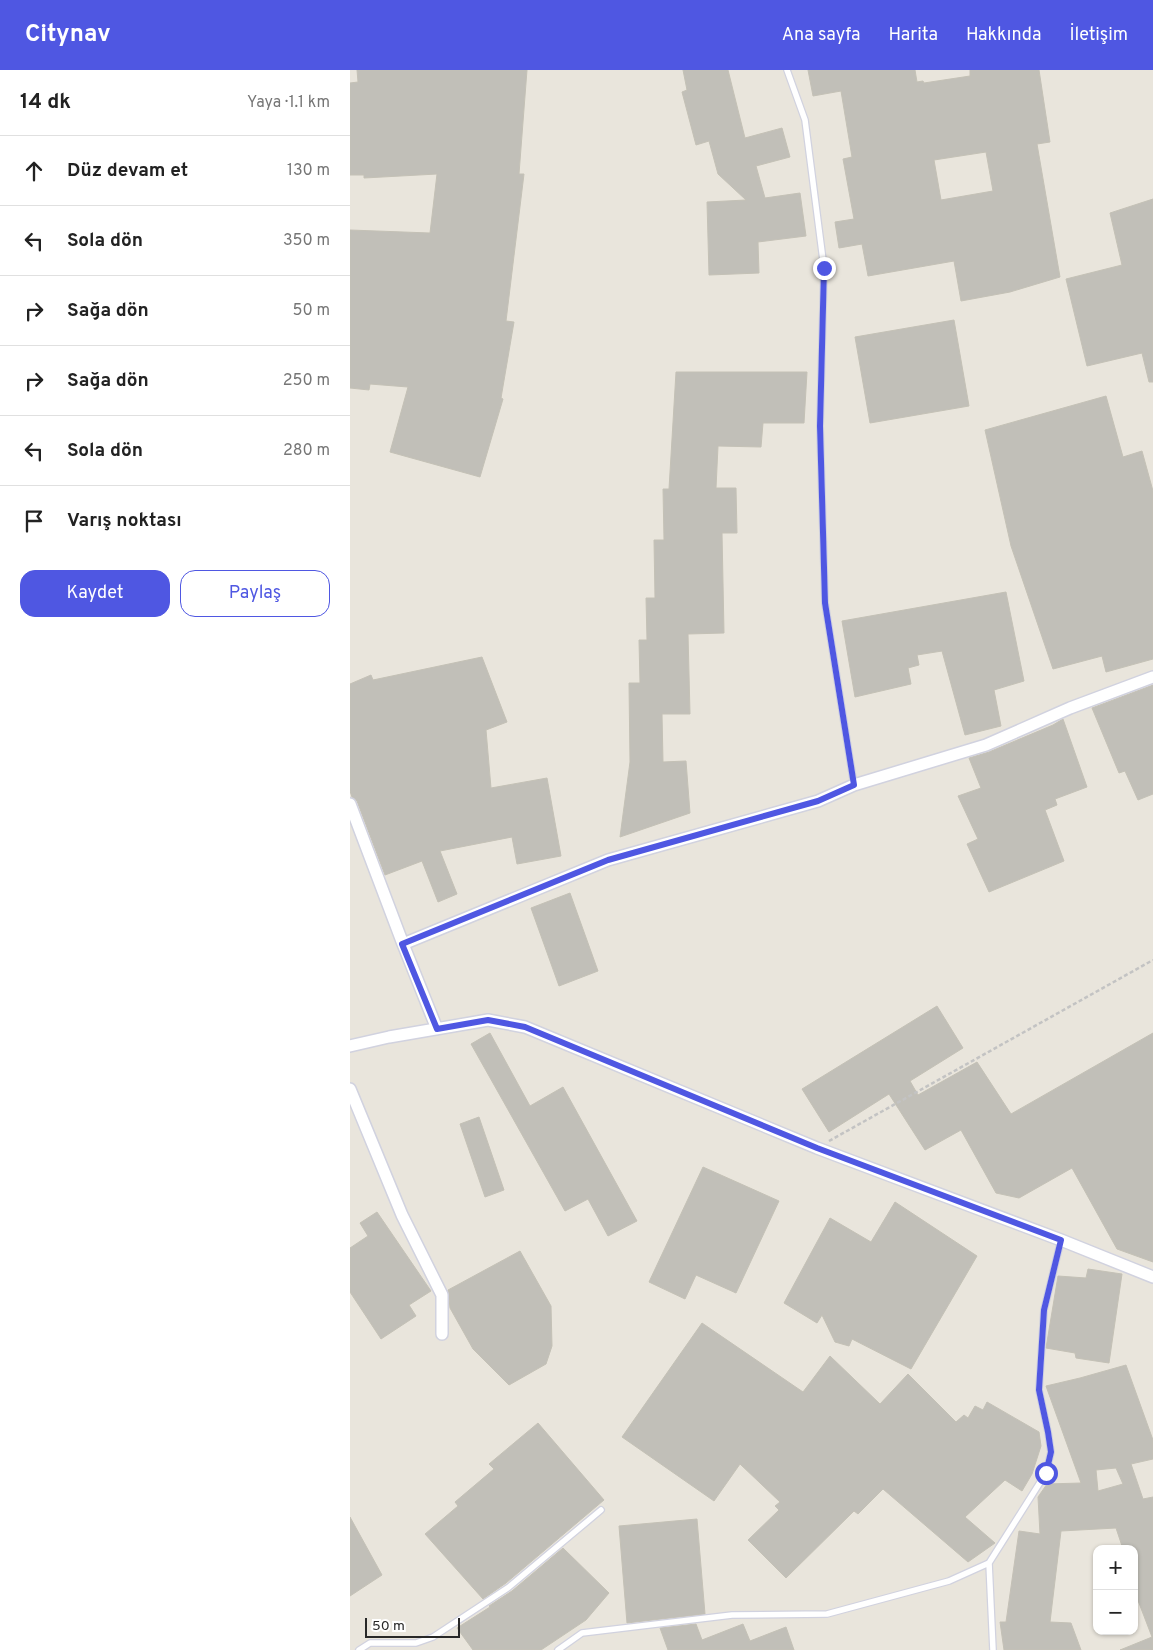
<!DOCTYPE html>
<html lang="tr">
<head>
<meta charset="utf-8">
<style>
  :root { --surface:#fff; --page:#f6f6f6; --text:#222; --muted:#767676; --line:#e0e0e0; --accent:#4f57e2 }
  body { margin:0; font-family:Overpass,sans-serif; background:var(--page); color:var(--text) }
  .controls { position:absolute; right:15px; bottom:15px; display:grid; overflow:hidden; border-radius:10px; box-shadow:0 1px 4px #0004 }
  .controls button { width:45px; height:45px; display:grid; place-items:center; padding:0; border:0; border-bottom:1px solid var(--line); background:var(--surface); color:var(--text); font:25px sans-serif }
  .scale { position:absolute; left:15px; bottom:12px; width:95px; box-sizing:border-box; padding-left:5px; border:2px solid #282828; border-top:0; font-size:14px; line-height:18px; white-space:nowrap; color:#282828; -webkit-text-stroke:4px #fff; paint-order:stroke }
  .stop { position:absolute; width:15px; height:15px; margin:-11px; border:4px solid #4f57e2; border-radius:50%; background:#fff }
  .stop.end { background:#4f57e2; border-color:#fff; box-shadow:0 1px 5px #0008 }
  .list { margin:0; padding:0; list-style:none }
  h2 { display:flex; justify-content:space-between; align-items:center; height:65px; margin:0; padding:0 20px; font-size:21px }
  h2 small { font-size:16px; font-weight:400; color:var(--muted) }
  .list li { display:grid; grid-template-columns:32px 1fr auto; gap:15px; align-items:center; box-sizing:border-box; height:70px; padding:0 20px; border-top:1px solid var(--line) }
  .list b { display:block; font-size:19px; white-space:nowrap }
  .list em { font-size:16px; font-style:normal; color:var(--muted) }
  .actions { display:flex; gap:10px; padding:15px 20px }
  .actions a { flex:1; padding:11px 0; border:1px solid var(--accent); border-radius:15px; text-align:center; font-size:18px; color:var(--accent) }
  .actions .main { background:var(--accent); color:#fff }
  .icon { flex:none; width:28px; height:28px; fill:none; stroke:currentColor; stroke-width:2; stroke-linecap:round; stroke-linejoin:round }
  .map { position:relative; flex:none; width:803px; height:1580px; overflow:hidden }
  header { display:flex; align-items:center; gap:30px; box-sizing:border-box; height:70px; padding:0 25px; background:var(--accent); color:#fff }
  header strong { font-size:24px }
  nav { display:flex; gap:28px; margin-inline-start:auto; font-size:18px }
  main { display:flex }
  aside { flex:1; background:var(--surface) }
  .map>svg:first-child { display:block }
</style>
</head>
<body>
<header>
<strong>Citynav</strong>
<nav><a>Ana sayfa</a><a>Harita</a><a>Hakkında</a><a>İletişim</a></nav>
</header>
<main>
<aside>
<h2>14 dk<small>Yaya · 1.1 km</small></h2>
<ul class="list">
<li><svg class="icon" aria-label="ahead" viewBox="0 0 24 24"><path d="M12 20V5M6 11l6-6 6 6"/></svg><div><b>Düz devam et</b></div><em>130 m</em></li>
<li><svg class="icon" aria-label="left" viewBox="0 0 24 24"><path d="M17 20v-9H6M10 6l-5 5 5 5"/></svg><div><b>Sola dön</b></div><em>350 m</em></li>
<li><svg class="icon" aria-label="right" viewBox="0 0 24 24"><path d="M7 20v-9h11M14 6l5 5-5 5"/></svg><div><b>Sağa dön</b></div><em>50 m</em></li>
<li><svg class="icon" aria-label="right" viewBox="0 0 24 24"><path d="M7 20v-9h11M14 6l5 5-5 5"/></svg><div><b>Sağa dön</b></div><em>250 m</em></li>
<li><svg class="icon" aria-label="left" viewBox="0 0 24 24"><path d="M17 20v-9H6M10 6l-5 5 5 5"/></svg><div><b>Sola dön</b></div><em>280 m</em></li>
<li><svg class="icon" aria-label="arrive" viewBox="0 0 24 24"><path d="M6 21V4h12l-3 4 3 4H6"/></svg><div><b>Varış noktası</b></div></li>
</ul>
<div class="actions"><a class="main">Kaydet</a><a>Paylaş</a></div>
</aside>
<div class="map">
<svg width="803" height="1580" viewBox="0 0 803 1580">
  <rect width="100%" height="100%" fill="#e9e5dc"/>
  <path fill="#c1bfb8" stroke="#c4c1b6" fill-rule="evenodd" d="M7,0H177L169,104H174L156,251L164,252L151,328L153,329L130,407L40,382L58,317L20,314L19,320L0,318V160L80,163L87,104L14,108V105H0V13L8,12Z
    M333,0H378L395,68L432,58L440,87L406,96L415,128L450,123L456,166L408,172L409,203L359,205L357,132L396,130L368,104L359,71L346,75L332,22L337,20Z
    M458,0H565L567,12L573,11L574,13L620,6V0H689L700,72L687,74L710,207L660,222L611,231L604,191L518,206L512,174L489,178L485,152L504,149L493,89L502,87L491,21L463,26ZM636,82L643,121L591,130L584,90Z
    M803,129V312H799L792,283L737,296L716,209L772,195L760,143Z
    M604,250L619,336L520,353L505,267Z
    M326,302H457L454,353H413L411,377L368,376L366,418H386L387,463H372L374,563L338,564L340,644H312L313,692L336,691L340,743L270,767L280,692L279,613H290L289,570H297L296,528H305L304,470H314L313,419H319Z
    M756,326L773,387L792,381L803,421V589L756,602L752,586L703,599L661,476L635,360Z
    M656,522L674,611L644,620L651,656L615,665L592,581L567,585L569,595L558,598L561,614L505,627L492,551Z
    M132,587L157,652L136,660L141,718L197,708L211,786L167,794L162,767L90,781L107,824L88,832L72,791L35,805L7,731L2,727L0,721V614L21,605L23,610Z
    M803,615V724L788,730L775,701L769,703L742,638Z
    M713,649L737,717L705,729L707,735L695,740L714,791L639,822L617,774L628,769L608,726L631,718L619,688L639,682L703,655Z
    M220,823L248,901L209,916L181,838Z
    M587,936L613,978L560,1011L568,1025L627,992L661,1044L803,963V1192L767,1179L722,1098L669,1128L646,1123L611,1060L575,1080L539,1024L479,1062L452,1019Z
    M140,963L180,1036L213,1017L287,1151L258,1166L238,1129L215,1141L121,974Z
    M129,1047L154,1120L135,1127L110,1054Z
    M353,1097L429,1131L386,1223L346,1205L335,1229L299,1212Z
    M545,1132L627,1186L561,1299L502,1269L499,1276L485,1272L472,1245L467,1253L434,1233L480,1148L521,1172Z
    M27,1142L81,1221L59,1235L66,1246L31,1269L0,1222V1178L18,1166L10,1153Z
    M170,1181L201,1236L202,1276L196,1294L159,1315L123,1279L100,1238L98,1220Z
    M738,1199L772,1204L759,1293L726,1288L725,1283L696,1278L708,1206L736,1208Z
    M352,1253L453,1322L480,1286L530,1334L558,1304L606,1352L614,1345L618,1348L625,1336L633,1340L637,1332L689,1362L691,1376L682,1404L672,1421L655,1410L615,1447L645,1473L618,1492L533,1419L508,1444L504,1441L436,1508L398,1470L429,1440L425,1436L430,1432L390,1394L364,1431L272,1367Z
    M776,1295L803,1370V1389L781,1394L793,1429L803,1427V1580H770L802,1567L784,1520V1479H773L766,1458L711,1461L700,1552L721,1553L731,1580H654L650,1552H656L669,1461L690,1464L688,1427L697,1414L731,1413L696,1316L730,1308ZM766,1398L773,1414L748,1421L746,1400Z
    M188,1353L254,1430L156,1513L133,1529L75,1464L108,1436L105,1432L144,1399L139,1394Z
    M0,1447L32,1505L0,1526Z
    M347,1449L355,1544L277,1553L269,1456Z
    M213,1478L259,1523L236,1550L191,1580H123L107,1558L140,1537L139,1536L162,1521Z
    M346,1554L352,1570L393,1554L400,1571L436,1557L444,1580H318L310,1558Z"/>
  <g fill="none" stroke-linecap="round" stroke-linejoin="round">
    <g stroke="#d1d2df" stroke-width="8">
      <path id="service" d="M437,0L455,50L474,198L470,356L475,533L504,715
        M639,1493L643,1580
        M9,1580L20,1573H66L83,1567L159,1517L251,1440
        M208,1580L232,1563L382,1545L477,1544L599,1511L639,1493L696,1403L701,1382L698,1362L689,1320L694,1240L711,1170"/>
    </g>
    <g stroke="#d1d2df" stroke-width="14">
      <path id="minor" d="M0,734L53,874
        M87,959L53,874L258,790L468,731L504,715L636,675L720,638L803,607
        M0,976L39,967L138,950L175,957L467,1078L711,1170L803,1207
        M0,1019L52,1145L92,1225V1264"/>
    </g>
    <path stroke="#c3c3c3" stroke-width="2.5" stroke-dasharray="4 2.5" stroke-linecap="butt" d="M479,1071L803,890"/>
    <use href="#service" stroke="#fff" stroke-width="5.5"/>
    <use href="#minor" stroke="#fff" stroke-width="11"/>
  </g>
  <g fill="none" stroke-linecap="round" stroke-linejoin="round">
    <path stroke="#4f57e2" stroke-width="6" d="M474,198L470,356L475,533L504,715L468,731L258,790L52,874L87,959L138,950L175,957L467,1078L711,1170L694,1240L689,1320L698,1362L701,1382L696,1403"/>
  </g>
</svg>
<div class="controls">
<button>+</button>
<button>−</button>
</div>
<div class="scale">50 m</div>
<div class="stop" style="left:696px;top:1403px"></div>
<div class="stop end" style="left:474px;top:198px"></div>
</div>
</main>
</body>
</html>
